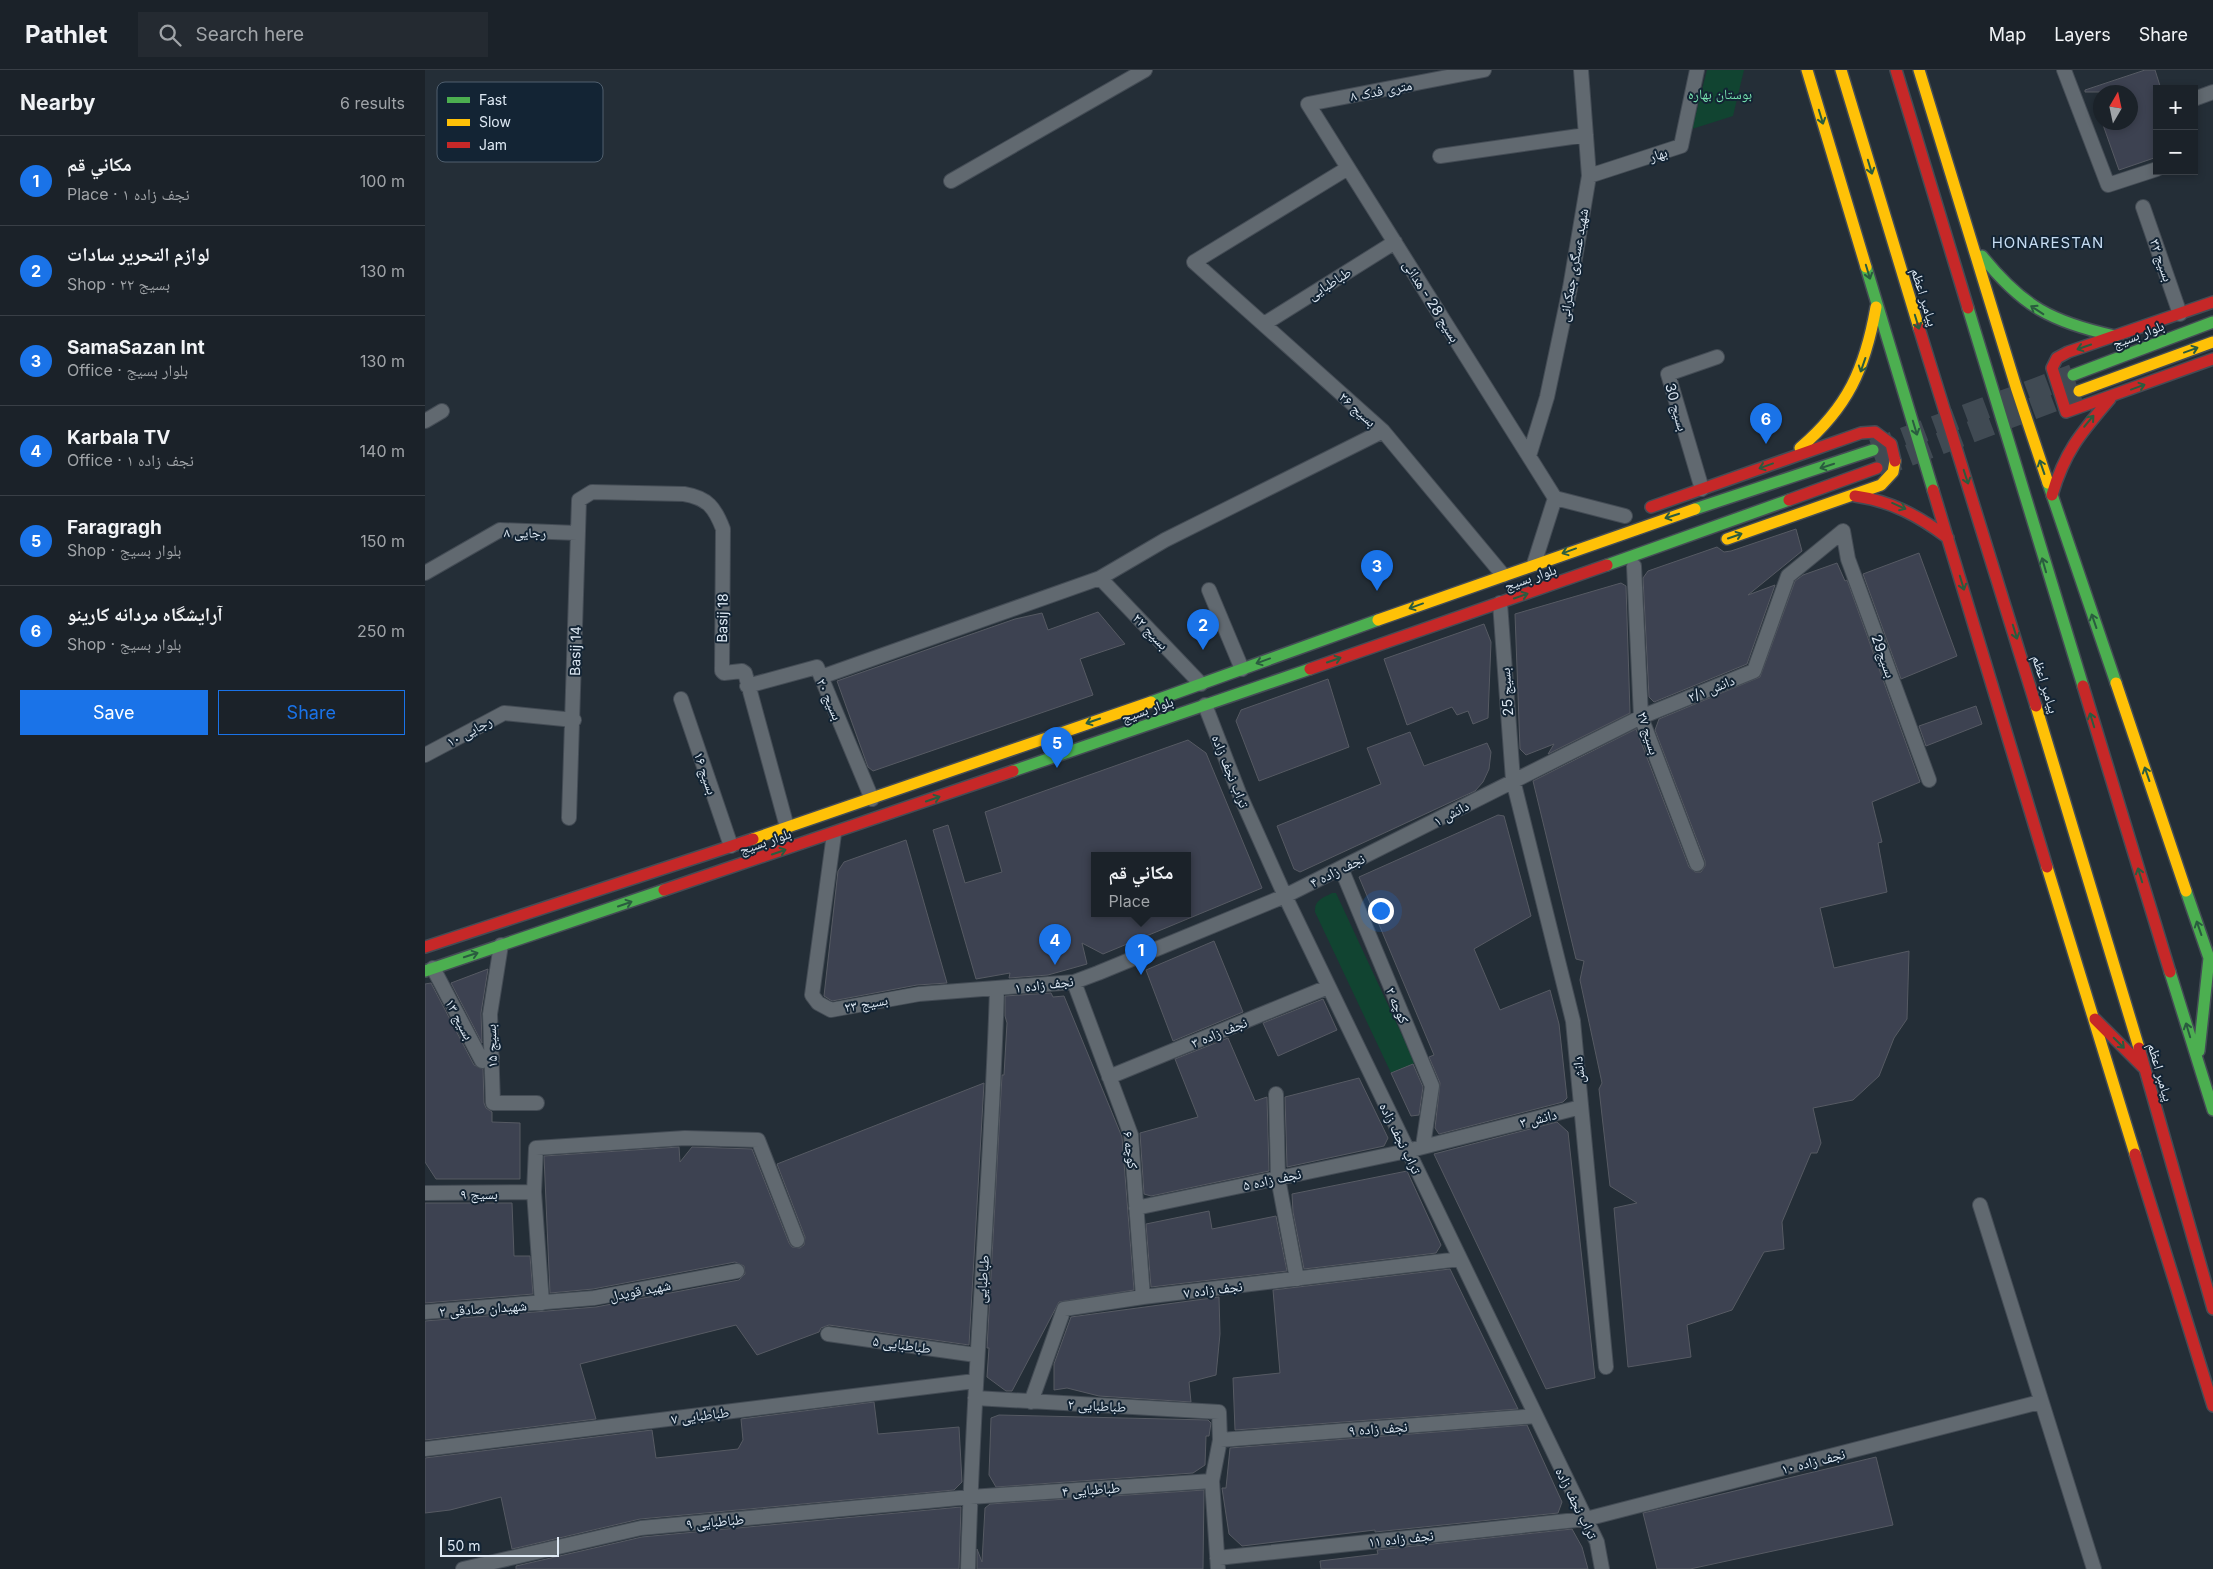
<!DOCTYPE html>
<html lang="en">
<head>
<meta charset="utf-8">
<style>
  :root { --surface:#1b2229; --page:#242a31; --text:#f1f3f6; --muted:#a0a4a8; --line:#393f46; --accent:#1a73e8 }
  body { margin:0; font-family:Inter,"Noto Naskh Arabic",sans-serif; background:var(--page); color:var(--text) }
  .controls { position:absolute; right:15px; top:15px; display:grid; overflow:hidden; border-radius:0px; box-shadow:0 2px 8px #0003 }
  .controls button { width:45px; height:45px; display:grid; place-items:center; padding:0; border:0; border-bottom:1px solid var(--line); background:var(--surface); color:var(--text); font:25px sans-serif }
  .compass { position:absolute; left:1668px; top:15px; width:45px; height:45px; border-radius:50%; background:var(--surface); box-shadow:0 2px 8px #0003; rotate:9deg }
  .scale { position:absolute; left:15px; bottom:12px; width:119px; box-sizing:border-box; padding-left:5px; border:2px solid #dee9f4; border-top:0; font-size:14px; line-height:18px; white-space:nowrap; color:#dee9f4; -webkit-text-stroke:4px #132434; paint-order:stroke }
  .you { position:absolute; left:955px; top:840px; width:18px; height:18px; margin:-12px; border:4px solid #fff; border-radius:50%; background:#1a73e8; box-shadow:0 0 0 8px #1a73e833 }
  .badge { display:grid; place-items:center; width:32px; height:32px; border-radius:50%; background:var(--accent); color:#fff; font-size:16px; font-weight:700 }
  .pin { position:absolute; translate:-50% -41px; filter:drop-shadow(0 1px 2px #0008) }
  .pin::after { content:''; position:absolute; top:26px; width:18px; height:15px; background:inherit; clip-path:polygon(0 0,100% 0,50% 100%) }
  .popup { position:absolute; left:666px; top:782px; width:100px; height:65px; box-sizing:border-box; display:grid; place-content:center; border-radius:0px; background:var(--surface); filter:drop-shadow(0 1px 4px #0005); font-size:16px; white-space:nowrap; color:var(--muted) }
  .popup b { font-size:19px; color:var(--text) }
  .popup::after { content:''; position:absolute; left:50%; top:100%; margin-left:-10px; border:10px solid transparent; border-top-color:var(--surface) }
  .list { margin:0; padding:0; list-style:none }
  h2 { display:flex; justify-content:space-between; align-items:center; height:65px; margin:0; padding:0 20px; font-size:21px }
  h2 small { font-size:16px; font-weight:400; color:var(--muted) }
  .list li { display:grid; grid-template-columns:32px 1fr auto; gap:15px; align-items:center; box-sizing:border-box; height:90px; padding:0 20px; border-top:1px solid var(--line) }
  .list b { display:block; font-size:19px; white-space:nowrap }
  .list p { margin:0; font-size:16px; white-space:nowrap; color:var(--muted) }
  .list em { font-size:16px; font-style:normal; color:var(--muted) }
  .actions { display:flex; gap:10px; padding:15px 20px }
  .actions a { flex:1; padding:11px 0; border:1px solid var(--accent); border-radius:0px; text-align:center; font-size:18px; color:var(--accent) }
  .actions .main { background:var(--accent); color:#fff }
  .icon { flex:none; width:28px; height:28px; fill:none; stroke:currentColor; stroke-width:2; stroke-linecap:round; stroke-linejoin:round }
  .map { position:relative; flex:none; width:1788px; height:1499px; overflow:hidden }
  header { display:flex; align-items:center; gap:30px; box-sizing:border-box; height:70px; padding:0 25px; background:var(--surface); border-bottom:1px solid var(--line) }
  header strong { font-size:24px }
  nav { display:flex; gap:28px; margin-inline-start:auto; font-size:18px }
  .search { width:350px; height:45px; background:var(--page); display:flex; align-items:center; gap:12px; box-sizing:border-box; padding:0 18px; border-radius:0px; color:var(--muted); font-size:19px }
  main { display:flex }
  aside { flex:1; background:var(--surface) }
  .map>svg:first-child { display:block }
</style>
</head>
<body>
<header>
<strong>Pathlet</strong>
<div class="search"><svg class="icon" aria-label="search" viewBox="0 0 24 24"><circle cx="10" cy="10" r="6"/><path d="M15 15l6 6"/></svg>Search here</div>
<nav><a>Map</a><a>Layers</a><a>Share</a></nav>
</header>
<main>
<aside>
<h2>Nearby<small>6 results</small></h2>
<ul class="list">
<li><span class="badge">1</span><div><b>مكاني قم</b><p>Place · نجف زاده ۱</p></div><em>100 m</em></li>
<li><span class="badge">2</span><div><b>لوازم التحریر سادات</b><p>Shop · بسیج ۲۲</p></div><em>130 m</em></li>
<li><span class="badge">3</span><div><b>SamaSazan Int</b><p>Office · بلوار بسیج</p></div><em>130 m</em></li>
<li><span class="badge">4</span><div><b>Karbala TV</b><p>Office · نجف زاده ۱</p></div><em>140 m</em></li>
<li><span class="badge">5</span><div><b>Faragragh</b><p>Shop · بلوار بسیج</p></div><em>150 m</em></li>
<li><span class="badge">6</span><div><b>آرایشگاه مردانه کارینو</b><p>Shop · بلوار بسیج</p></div><em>250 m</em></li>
</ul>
<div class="actions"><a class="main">Save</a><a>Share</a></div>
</aside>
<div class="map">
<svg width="1788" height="1499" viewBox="0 0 1788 1499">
  <rect width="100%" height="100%" fill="#242e37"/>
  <path fill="#114431" d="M1282,0H1319L1308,46L1267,59Z
    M907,823H911L990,993L966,1003L890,842C889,830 898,828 907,823Z"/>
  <path fill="#3d4251" stroke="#565a63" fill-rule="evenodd" d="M1720,0H1730L1736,19H1732V87L1694,100L1677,52H1706V22H1660V20Z
    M1371,459L1377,481L1323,525L1350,515L1322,594L1229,632L1224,627L1218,508L1223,501L1292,477L1299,482L1306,481Z
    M1494,483L1532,586L1476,609L1438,504Z
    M1412,493L1420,511L1422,510L1495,712L1447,732L1457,772L1453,773L1462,822L1395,838L1409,898L1484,881L1482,949L1469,968L1454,1006L1428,1030L1388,1038L1396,1073L1392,1083H1386L1357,1152L1359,1179L1339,1182L1307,1240L1262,1255L1266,1287L1203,1297L1189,1138L1212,1133L1185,1116L1174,1019L1177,1013L1155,910L1159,891L1151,889L1108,711L1211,659L1264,797L1270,802H1276L1280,796V791L1230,660L1234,649L1335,607L1370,511L1378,505Z
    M1196,513L1201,516L1205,643L1123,684L1129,674L1101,685L1095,679L1090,544Z
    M673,542L700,574L655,589L668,625L448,701L443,697L412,611L590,549L617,543L623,560Z
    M1059,554L1066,572L1063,648L1048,654L1043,641L1032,645L1027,637L982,655L959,589Z
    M903,609L924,677L834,711L811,651L816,640Z
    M1551,636L1557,654L1501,676L1494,656Z
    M985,662L999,696L1062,673L1066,682L1064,699L1058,712L1050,721L1039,726L875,802L869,799L852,756L956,714L942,678Z
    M763,670L781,683L837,818L678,884L657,873L662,894L623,905L584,908L585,903L551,909L508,760L523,755L540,813L577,802L560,742ZM670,786H762V844H670Z
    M1073,745L1079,746L1106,846L1049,879L1075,940L1125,920L1134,954L1142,1028L1138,1032L1014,1064L1010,1058L1015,1013L1004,987L1009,985L934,807Z
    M481,770L522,913L492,915L407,931L399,926L413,801L419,792Z
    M789,871L818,942L748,971L721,900Z
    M63,899L56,943L57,973L26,913Z
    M6,913L49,995L58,999L59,1033L61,1038L67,1042V1052L95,1053V1109H11L0,1092V914Z
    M626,923L628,927L639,926L697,1067L709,1220L634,1232L587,1321H581L562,1307L564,1278H562L577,1005H579L582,953L580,946V926Z
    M898,929L912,960L853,986L838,953Z
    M803,968L830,1031L842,1027L844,1101L726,1126L719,1124L715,1063L773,1047L750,989Z
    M988,994L998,1017L994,1045L986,1046L966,1003Z
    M934,1008L963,1068L959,1076L862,1097L860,1027Z
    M559,1013L544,1275L404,1255L396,1258L394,1262L332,1285L311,1255L155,1294L171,1349L0,1370V1251L171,1237L314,1210L320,1204L319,1196L310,1192L168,1219L125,1223L119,1086L254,1077L255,1092L267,1077L327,1079L364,1173L367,1177L375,1178L379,1175L380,1167L352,1094Z
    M1132,1052L1143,1062L1170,1308L1121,1319L1009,1084Z
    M982,1101L1016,1175L1011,1183L879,1199L868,1142L867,1124Z
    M0,1133H87L89,1186H105L108,1224L0,1233Z
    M784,1141L787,1159L851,1146L862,1201L726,1217L721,1154Z
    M1025,1199L1093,1339L810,1360L808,1308L855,1303L848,1220Z
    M794,1227L795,1264L791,1305L764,1312L766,1332L674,1326L642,1318L629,1320V1294L646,1247Z
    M449,1332L453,1364L534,1357L537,1412L529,1420L215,1449L87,1479L76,1427L25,1440L0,1443V1388L227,1360L231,1388L313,1379L318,1370L316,1349Z
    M574,1345L783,1350L786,1353L784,1366H781L780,1395L768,1403L571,1417L564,1405L566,1348Z
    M1102,1355L1137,1432L1133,1443L950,1462V1460L817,1476L804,1464L797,1418H801L805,1378Z
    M1451,1387L1468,1455L1265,1499H1232L1218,1443Z
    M779,1420L778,1499H552V1479L557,1492L560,1438L565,1434Z
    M536,1437L534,1499H91V1496L217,1467Z
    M1147,1459L1157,1477L1163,1499H896L895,1491L953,1484L952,1480Z"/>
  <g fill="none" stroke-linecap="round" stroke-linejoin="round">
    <path stroke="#404a53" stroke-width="22" stroke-dasharray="22 11" stroke-linecap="butt" d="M1448,380L1648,305
      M1453,397L1654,321"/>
    <g stroke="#444c55" stroke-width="16">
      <path id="street" d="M1059,0L883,34L1130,428
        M1639,0L1683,115L1732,99
        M1769,29L1788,22
        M1015,86L1161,65
        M923,98L769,192L958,361L1078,505
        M1164,106L1256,76L1272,0
        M526,111L720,0
        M1718,137L1755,244
        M839,254L970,172
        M0,351L17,341
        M1104,386L1122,327L1145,218L1164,106L1156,0
        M1277,419L1243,304L1292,287
        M1130,428L1200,446
        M1109,494L1130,428
        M1209,496L1216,647L1272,794
        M0,503L75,460L152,463
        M675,508L776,614
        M784,520L817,599
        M1075,533L1088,710L1148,951L1181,1297
        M396,607L675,508L740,470L958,361
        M322,616L392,597L447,729
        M256,629L306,776
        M780,635L814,723L860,826L1172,1472L1177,1499
        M0,685L79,643L149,650
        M144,748L154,430L167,422L259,424C283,428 290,438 298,459L297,601L299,603L317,601L320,603L362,757
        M409,764L387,925L393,933L406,940L494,924L649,912L673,903L860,826L1216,647L1329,601L1363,506L1418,461L1423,489L1504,710
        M916,798L1007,1016L998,1076
        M76,875L65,944L68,1033H112
        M8,898L57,991L67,987
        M649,912L706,1065L718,1227
        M684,1007L903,917
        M851,1024L853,1108L872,1209
        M0,1123L109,1122
        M1555,1135L1669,1499
        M711,1138L982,1081L1156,1037
        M117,1233L109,1122L111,1078L260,1068L333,1070L372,1170
        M0,1242L169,1228L312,1201
        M403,1264L551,1285
        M550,1328L794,1342L795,1370L787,1411L793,1499
        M606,1332L639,1239L718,1227L1035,1189
        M795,1370L1111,1346
        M0,1379L550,1311
        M792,1488L1161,1449L1615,1332
        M38,1499L216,1458L545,1427L787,1411
        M543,1499C548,1305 566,1113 572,919"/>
    </g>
    <g stroke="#444c55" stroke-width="14">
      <path id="fast" d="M1557,186C1598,237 1627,252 1690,266
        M1441,197L1508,420
        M1543,238L1658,616
        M1648,305L1788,252
        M1623,413L1691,613
        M1270,439L1448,380
        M1182,495L1364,430
        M726,632L953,550
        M588,701L885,599
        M1761,821L1784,888L1774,981
        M0,901L239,820
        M1745,902L1788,1040"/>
    </g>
    <g stroke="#444c55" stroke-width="14">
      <path id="slow" d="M1382,0L1441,197
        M1416,0L1494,258
        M1494,0L1591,317L1623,413
        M1654,321L1788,272
        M1375,378C1423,337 1440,299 1451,237
        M1302,469L1456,415L1468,402L1470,391
        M953,550L1270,439
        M1691,613L1761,821
        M1611,636L1714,978
        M328,769L726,632
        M1622,797L1710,1084"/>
    </g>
    <g stroke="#444c55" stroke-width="14">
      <path id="jam" d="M1471,0L1543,238
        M1788,232L1643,282L1632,288L1627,298L1641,342L1788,289
        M1494,258L1611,636
        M1508,420L1622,797
        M1627,425C1640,381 1656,363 1685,329
        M1430,426C1466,431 1494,446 1523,468
        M1364,430L1452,398
        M1226,437L1436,363L1450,362L1466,374L1470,391
        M885,599L1182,495
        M1658,616L1745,902
        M239,820L588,701
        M0,877L328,769
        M1670,949L1718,997
        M1714,978L1788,1239
        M1710,1084L1788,1336"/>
    </g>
    <use href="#street" stroke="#616970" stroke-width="14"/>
    <use href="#fast" stroke="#4caf50" stroke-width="11"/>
    <use href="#slow" stroke="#ffc107" stroke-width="11"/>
    <use href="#jam" stroke="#c62828" stroke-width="11"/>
  </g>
  <defs><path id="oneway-shaft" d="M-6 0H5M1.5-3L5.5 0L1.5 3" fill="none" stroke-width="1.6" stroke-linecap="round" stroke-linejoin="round" transform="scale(1.25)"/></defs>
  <g stroke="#2a5c3f">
    <use href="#oneway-shaft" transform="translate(1396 47) rotate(73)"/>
    <use href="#oneway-shaft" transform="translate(1445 97) rotate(73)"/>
    <use href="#oneway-shaft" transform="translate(1443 202) rotate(73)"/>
    <use href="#oneway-shaft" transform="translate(1612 240) rotate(-147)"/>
    <use href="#oneway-shaft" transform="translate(1492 252) rotate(73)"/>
    <use href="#oneway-shaft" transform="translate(1659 277) rotate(161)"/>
    <use href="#oneway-shaft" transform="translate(1766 280) rotate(-20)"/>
    <use href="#oneway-shaft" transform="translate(1438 295) rotate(109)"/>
    <use href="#oneway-shaft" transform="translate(1713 317) rotate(-20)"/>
    <use href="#oneway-shaft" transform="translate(1664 351) rotate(-50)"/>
    <use href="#oneway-shaft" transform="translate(1490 358) rotate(73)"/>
    <use href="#oneway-shaft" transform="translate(1341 396) rotate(160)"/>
    <use href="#oneway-shaft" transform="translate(1402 396) rotate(162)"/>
    <use href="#oneway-shaft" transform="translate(1617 397) rotate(-109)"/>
    <use href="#oneway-shaft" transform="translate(1541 407) rotate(72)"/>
    <use href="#oneway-shaft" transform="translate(1474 436) rotate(24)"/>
    <use href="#oneway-shaft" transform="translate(1247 446) rotate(162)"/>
    <use href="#oneway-shaft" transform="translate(1310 466) rotate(-19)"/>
    <use href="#oneway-shaft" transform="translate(1144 481) rotate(160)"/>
    <use href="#oneway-shaft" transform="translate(1619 495) rotate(-106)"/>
    <use href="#oneway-shaft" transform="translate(1537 513) rotate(73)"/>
    <use href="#oneway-shaft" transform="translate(1096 526) rotate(-19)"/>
    <use href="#oneway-shaft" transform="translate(991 536) rotate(160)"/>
    <use href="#oneway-shaft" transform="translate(1669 551) rotate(-109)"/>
    <use href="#oneway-shaft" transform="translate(1590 562) rotate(73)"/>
    <use href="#oneway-shaft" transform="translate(909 590) rotate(-19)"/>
    <use href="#oneway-shaft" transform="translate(838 591) rotate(160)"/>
    <use href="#oneway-shaft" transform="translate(1667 650) rotate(-107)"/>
    <use href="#oneway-shaft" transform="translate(668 651) rotate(161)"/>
    <use href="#oneway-shaft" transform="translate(1722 704) rotate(-109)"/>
    <use href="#oneway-shaft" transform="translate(508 729) rotate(-19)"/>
    <use href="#oneway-shaft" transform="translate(354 782) rotate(-19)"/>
    <use href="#oneway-shaft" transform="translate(1715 805) rotate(-107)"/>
    <use href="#oneway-shaft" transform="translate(200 834) rotate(-19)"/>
    <use href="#oneway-shaft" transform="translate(1774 858) rotate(-109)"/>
    <use href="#oneway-shaft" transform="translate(46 885) rotate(-18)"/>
    <use href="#oneway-shaft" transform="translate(1763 960) rotate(-107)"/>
    <use href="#oneway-shaft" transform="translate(1694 973) rotate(45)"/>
  </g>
  <g text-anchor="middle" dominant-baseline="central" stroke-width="4" stroke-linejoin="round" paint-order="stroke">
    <g font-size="14" fill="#dee9f4" stroke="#132434">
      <text transform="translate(956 20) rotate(-11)">۸ متری فدک</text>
      <text transform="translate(1233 84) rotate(-18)">بهار</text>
      <text transform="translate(1737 190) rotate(71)">بسیج ۳۲</text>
      <text transform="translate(1148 195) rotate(-80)">شهید عسگری جمکرانی</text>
      <text transform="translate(904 213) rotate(-32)">طباطبایی</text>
      <text transform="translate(1500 227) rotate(73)">پیامبر اعظم</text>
      <text transform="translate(1007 231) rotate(58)">بسیج 28 - هدائی</text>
      <text transform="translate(1713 264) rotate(-21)">بلوار بسیج</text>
      <text transform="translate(1252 337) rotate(74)">بسیج 30</text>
      <text transform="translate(933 339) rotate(42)">بسیج ۲۶</text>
      <text transform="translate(100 462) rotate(1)">رجایی ۸</text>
      <text transform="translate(1105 507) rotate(-19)">بلوار بسیج</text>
      <text transform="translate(297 548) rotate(-89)">Basij 18</text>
      <text transform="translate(726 561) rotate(46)">بسیج ۲۲</text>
      <text transform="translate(150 581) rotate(-89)">Basij 14</text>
      <text transform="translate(1459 586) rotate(70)">بسیج29</text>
      <text transform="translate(1621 614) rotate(73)">پیامبر اعظم</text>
      <text transform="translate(1286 618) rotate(-22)">دانش ۲/۱</text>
      <text transform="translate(1081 622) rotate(-94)">بسیج 25</text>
      <text transform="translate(405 629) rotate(67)">بسیج ۲۰</text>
      <text transform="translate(722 639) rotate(-19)">بلوار بسیج</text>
      <text transform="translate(44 661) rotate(-28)">رجایی ۱۰</text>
      <text transform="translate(1224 663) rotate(73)">بسیج ۲۷</text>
      <text transform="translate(806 701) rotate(68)">تراب نجف زاده</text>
      <text transform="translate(281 703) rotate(71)">بسیج ۱۶</text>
      <text transform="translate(1026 743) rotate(-28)">دانش ۱</text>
      <text transform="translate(340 771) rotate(-19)">بلوار بسیج</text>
      <text transform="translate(912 800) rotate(-26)">نجف زاده ۴</text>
      <text transform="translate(619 914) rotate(-7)">نجف زاده ۱</text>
      <text transform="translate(441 933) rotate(-10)">بسیج ۲۳</text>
      <text transform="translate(973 935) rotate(67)">کوچه ۲</text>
      <text transform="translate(35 949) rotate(62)">بسیج ۱۳</text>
      <text transform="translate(794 962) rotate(-22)">نجف زاده ۳</text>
      <text transform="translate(66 976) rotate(-92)">بسیج ۱۵</text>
      <text transform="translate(1153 1000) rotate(-95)">دانش</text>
      <text transform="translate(1736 1002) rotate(74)">پیامبر اعظم</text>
      <text transform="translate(1113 1048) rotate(-14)">دانش ۳</text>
      <text transform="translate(976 1068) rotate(64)">تراب نجف زاده</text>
      <text transform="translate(706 1080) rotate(82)">کوچه ۶</text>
      <text transform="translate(847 1109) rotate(-12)">نجف زاده ۵</text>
      <text x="54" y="1123">بسیج ۹</text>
      <text transform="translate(557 1209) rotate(-86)">طباطبایی</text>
      <text transform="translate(788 1219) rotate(-7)">نجف زاده ۷</text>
      <text transform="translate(215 1220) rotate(-11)">شهید قویدل</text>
      <text transform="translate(58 1238) rotate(-4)">شهیدان صادقی ۲</text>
      <text transform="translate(477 1274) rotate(8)">طباطبایی ۵</text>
      <text transform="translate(672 1335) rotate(3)">طباطبایی ۲</text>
      <text transform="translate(275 1345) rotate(-7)">طباطبایی ۷</text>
      <text transform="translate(953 1358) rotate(-4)">نجف زاده ۹</text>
      <text transform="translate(1388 1391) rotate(-14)">نجف زاده ۱۰</text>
      <text transform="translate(666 1419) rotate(-4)">طباطبایی ۴</text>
      <text transform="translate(1152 1433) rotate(64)">تراب نجف زاده</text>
      <text transform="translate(290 1451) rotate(-5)">طباطبایی ۹</text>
      <text transform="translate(976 1468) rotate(-6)">نجف زاده ۱۱</text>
    </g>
    <g font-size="14" fill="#77e3b0" stroke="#132434">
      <text x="1295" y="23">بوستان بهاره</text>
    </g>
    <g font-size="15" letter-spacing="1" fill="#c5dbf1" stroke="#132434">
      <text x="1623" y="172">HONARESTAN</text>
    </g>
  </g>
  <rect x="12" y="12" width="166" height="80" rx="8" fill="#132434" stroke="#505f6e" stroke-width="1"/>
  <rect x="22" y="27" width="23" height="6" fill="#4caf50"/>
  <rect x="22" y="49" width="23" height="7" fill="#ffc107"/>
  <rect x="22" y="72" width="23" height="6" fill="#c62828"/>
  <g font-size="14" fill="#dee9f4">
    <text x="54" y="35">Fast</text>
    <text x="54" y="57">Slow</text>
    <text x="54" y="80">Jam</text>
  </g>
</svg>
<div class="controls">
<button>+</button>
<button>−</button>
</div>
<svg class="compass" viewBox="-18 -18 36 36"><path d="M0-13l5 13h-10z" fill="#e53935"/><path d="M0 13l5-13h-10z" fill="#a0a4a8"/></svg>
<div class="scale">50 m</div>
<div class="you"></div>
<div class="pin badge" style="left:716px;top:905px">1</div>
<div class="popup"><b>مكاني قم</b>Place</div>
<div class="pin badge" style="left:778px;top:580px">2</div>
<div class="pin badge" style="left:952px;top:521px">3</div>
<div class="pin badge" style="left:630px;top:895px">4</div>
<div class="pin badge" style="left:632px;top:698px">5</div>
<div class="pin badge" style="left:1341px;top:374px">6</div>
</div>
</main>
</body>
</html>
